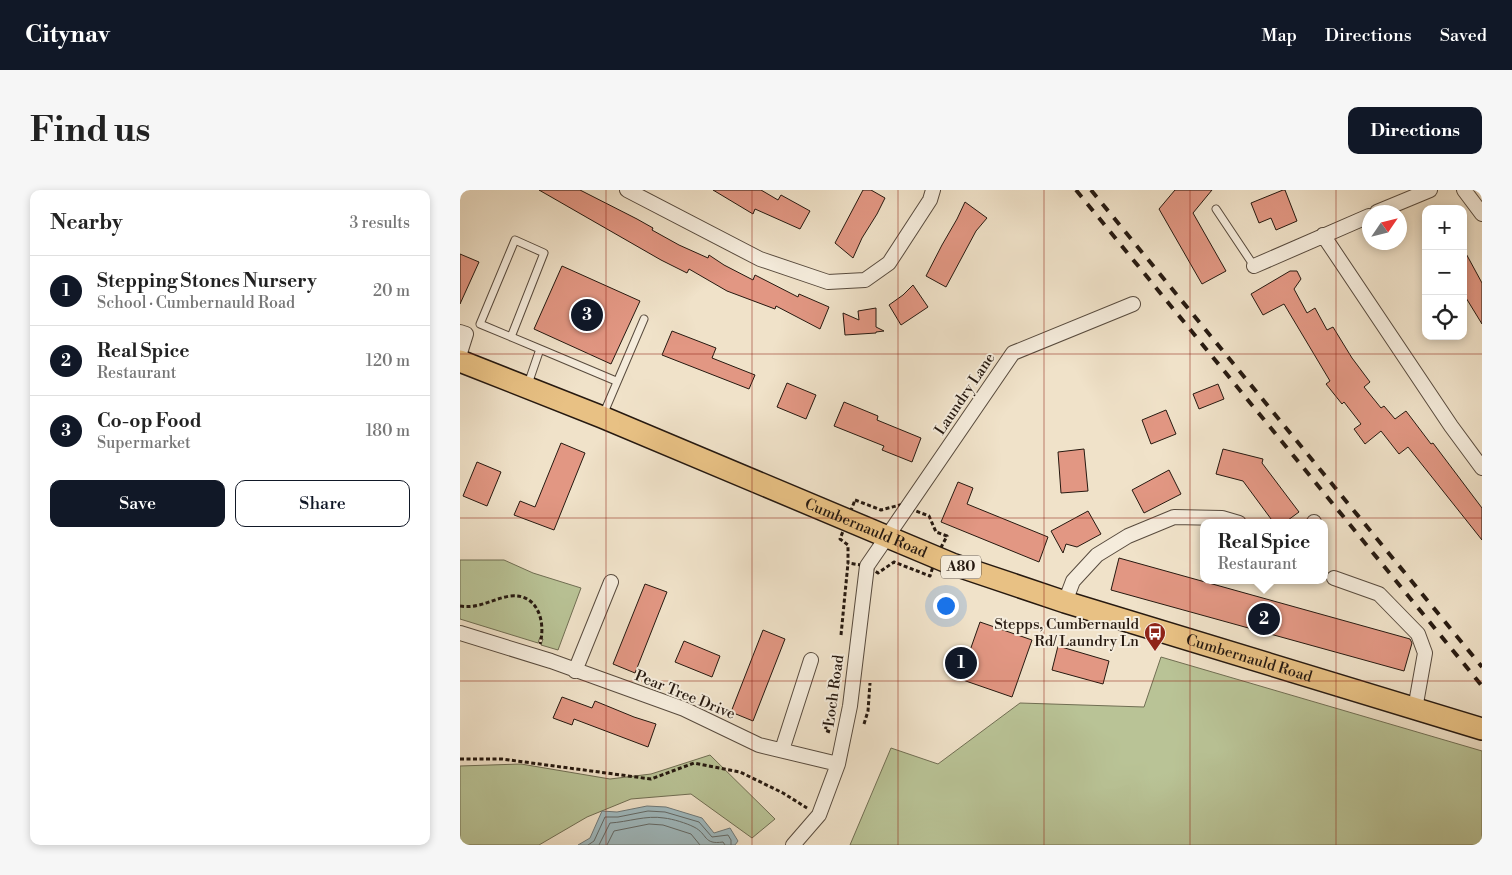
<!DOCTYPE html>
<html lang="en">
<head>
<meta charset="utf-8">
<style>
  :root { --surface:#fff; --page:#f6f6f6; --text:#222; --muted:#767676; --line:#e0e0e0; --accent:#111827 }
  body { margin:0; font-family:"Libre Bodoni",serif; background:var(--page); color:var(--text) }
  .controls { position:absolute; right:15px; top:15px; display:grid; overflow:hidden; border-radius:10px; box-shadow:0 2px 8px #0003 }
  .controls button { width:45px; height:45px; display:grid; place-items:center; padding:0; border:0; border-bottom:1px solid var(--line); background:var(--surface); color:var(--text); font:25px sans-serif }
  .compass { position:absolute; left:902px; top:15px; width:45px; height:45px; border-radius:50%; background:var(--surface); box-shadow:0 2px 8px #0003; rotate:55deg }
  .you { position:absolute; left:485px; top:415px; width:18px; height:18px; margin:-12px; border:4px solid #fff; border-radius:50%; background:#1a73e8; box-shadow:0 0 0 8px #1a73e833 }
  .badge { display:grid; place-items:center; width:32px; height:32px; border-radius:50%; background:var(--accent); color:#fff; font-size:16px; font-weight:700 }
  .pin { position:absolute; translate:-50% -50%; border:2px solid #fff; box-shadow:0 1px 5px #0006 }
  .popup { position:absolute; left:740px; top:329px; width:128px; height:65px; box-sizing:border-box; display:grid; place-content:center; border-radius:10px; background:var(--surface); filter:drop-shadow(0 1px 4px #0005); font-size:16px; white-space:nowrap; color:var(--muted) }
  .popup b { font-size:19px; color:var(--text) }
  .popup::after { content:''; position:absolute; left:50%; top:100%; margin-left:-10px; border:10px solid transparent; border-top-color:var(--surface) }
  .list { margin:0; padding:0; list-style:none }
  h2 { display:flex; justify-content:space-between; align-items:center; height:65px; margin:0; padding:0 20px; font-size:21px }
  h2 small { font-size:16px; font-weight:400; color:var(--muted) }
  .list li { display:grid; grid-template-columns:32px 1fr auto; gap:15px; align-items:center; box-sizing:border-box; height:70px; padding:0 20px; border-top:1px solid var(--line) }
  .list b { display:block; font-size:19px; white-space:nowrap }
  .list p { margin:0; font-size:16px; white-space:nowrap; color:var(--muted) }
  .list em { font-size:16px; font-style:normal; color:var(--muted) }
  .actions { display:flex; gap:10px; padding:15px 20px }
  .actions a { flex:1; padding:11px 0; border:1px solid var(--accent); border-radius:10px; text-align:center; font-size:18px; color:var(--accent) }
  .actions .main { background:var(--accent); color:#fff }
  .icon { flex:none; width:28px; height:28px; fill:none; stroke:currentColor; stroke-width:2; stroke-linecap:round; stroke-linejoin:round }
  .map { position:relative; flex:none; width:1022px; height:655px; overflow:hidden; border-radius:10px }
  header { display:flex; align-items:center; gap:30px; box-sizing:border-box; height:70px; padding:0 25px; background:var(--accent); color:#fff }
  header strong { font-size:24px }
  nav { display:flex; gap:28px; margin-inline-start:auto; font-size:18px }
  .intro { display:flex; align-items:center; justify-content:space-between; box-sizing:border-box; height:120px; padding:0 30px }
  h1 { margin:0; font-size:35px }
  .button { padding:12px 22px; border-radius:10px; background:var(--accent); color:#fff; font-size:18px; font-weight:700 }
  main { display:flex; gap:30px; padding:0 30px }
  aside { flex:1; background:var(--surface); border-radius:10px; box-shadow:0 2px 8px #0003 }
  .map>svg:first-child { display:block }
</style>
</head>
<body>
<header>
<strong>Citynav</strong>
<nav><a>Map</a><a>Directions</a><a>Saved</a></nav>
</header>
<div class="intro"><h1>Find us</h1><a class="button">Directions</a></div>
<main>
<aside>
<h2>Nearby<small>3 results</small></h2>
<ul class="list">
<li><span class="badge">1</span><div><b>Stepping Stones Nursery</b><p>School · Cumbernauld Road</p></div><em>20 m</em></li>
<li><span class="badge">2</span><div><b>Real Spice</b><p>Restaurant</p></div><em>120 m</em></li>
<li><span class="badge">3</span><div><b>Co-op Food</b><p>Supermarket</p></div><em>180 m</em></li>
</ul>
<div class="actions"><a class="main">Save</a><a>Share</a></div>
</aside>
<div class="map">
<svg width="1022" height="655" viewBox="0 0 1022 655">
  <rect width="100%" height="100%" fill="#f0e2c9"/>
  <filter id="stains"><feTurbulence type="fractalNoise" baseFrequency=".004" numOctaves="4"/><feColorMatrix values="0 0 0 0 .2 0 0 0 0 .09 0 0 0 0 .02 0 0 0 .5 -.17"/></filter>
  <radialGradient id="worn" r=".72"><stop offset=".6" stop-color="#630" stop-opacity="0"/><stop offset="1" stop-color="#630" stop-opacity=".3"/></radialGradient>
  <path fill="#b9c396" stroke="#706e53" d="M0,370H44L73,383L121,398L98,460L81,455L83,449L80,447L78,453L0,429Z
    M701,467L1022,561V655H390L431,558L478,574L560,513L684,517Z
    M250,565L315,629L292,648L231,604L171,609L127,627L79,655H0V576L61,574L150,589L191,584Z"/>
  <path fill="#a0bbc1" stroke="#6f7a7a" d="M187,616L206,617L242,628L254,643L270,638L278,651L275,655H118L130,648L142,621L157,622Z"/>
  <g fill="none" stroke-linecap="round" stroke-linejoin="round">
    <path stroke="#636a68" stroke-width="1" d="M128,655L134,651L145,627H158L188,621L205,622L239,632L252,647L268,645L271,650V655
      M139,655L150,633C168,632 186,625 204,628C213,629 226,633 234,637C248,644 243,655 263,652L265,655
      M147,655L154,641L189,634L203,635L231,644L240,655"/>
  </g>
  <path fill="#e29783" stroke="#261910" d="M79,0H120L177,29L193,38L192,40L219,55L248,68L249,65L264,75L293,90L295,85L338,107L339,104L369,117L360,139L316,116L315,119L267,101L229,79L227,83L201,70Z
    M253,0H301L318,10L321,5L350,21L340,39L295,19L293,24Z
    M403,0H411L425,8L417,24L402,48L393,68L375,53Z
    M715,0H752L733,23L766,81L742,94L699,19Z
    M823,0H825L837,31L816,40L811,28L799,33L791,13Z
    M505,12L527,28L516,41L486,97L466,86L482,55L497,29Z
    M1003,58L1022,93V134L1003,103Z
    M0,64L19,72L0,114Z
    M102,76L180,111L151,174L74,139Z
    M830,81H837L841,89L834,99L847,123L855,118L867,140L873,137L892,168L910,192L904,197L921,218L924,216L935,229L946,221L971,254L973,253L1022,318V350L948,257L939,264L921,241L905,254L894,239L901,234L884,212L882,214L866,194L870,191L824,114L803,125L791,104Z
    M453,95L468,117L441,135L429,115L443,105Z
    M416,118V137L424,141L416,142V143L385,145L383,123L399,130L398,121Z
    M212,141L256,158L252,168L295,185L289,199L202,165Z
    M327,193L356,205L346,229L317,217Z
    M758,194L764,209L739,219L733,204Z
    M384,212L418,226L417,230L461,248L452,272L422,260L424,256L374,236Z
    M706,220L716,244L691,254L682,230Z
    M101,253L125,263L94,340L54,325L60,311L75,317Z
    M624,259L628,301L601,303L598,262Z
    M763,259L803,269L802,273L839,322L824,333H814L783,291L756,284Z
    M17,272L41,282L27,316L3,306Z
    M709,280L721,304L684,323L672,300Z
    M498,292L513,298L507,314L588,347L579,372L481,332Z
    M628,321L641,344L617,357L606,354L603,363L591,341Z
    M659,368L950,449L952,453L944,481L651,400Z
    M185,394L207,402L175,483L153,474Z
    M520,432L572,450L552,507L500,489Z
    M303,440L325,449L293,531L271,522Z
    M224,451L260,466L252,487L215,472Z
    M598,456L649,471L643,494L592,480Z
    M102,507L132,518L135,511L174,527L196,534L188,557L114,529L112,535L93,528Z"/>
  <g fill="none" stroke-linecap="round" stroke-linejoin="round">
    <g stroke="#584b3e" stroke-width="9">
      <path id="lane" d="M756,19L794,76
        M51,147L84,63L55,50L20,134L80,159L68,194
        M80,159L156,191
        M143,225L184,129"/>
    </g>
    <g stroke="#584b3e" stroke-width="16">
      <path id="street" d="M167,0L300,69L368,92L405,90L429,73L470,10L473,0
        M1004,0L1022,24
        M917,22L970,0
        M863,45L991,236L1022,278
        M794,76L909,26
        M0,142L6,144L0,163
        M854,333V332
        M874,388L919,404L958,444L965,463L955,519
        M605,412L613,391L637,365L668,346L714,327L762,328L779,333
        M0,443L91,471L224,519L299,555L378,574
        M115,481L151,392
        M322,560L351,470
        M333,655L359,625L378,574L390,516L407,376L553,163L673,114"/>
    </g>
    <g stroke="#261910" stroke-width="24">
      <g id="primary">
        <path id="s1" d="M0,171L142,227L492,374L605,412L1022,539"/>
      </g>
    </g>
    <path stroke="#261910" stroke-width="3" stroke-dasharray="4 2.5" stroke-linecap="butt" d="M395,310L421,320L440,315L469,326L476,342L487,346L476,367L470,386L434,372L418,383L407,376L388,373V355L380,349Z
      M0,416C19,419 32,409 50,406C78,403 86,432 80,454
      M381,445L388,373
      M404,534L408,521L410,493
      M370,542L365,540L374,511
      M0,569H42L191,589L234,573L280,582L323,603L347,618"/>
    <use href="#lane" stroke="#f5ecdc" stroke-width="7"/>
    <use href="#street" stroke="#f5ecdc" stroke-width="14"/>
    <use href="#primary" stroke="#e8c184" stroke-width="21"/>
    <path stroke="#261910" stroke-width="4" stroke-dasharray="9 9" stroke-linecap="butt" d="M616,0L1022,496
      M631,0L1022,477"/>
  </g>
  <path fill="none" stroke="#8f2418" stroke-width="1" stroke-opacity="0.55" d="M146,0V655M292,0V655M438,0V655M584,0V655M730,0V655M876,0V655M0,164H1022M0,328H1022M0,491H1022"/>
  <defs>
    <g id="bus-pin" transform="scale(1.125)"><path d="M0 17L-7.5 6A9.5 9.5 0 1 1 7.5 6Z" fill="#8f2418" stroke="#f5ecdc"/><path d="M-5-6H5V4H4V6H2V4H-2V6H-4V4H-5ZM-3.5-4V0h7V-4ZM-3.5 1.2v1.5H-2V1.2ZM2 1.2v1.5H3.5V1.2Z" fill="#fff"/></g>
  </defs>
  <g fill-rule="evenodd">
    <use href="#bus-pin" x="695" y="443"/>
  </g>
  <g text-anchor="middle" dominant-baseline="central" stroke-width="4" stroke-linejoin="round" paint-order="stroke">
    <rect fill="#f5ecdc" stroke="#64584d" stroke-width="1" x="481" y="365.5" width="40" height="23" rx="4"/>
    <g font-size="14" font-weight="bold" fill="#261910">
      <text x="501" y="377">A80</text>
    </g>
    <g font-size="15" fill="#261910" stroke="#f5ecdc">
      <text transform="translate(505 204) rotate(-56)">Laundry Lane</text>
      <text stroke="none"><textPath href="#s1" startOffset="439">Cumbernauld Road</textPath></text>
      <text stroke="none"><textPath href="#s1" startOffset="844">Cumbernauld Road</textPath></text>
      <text transform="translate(374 501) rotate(-82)">Loch Road</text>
      <text transform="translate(225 505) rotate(22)">Pear Tree Drive</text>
    </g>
    <g font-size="15" fill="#261910" stroke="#f5ecdc" text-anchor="end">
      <text x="679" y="434">Stepps, Cumbernauld<tspan x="679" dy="17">Rd/ Laundry Ln</tspan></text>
    </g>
  </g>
  <rect width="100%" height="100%" filter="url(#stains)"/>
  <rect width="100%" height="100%" fill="url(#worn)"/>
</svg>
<div class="controls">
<button>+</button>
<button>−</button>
<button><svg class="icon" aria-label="locate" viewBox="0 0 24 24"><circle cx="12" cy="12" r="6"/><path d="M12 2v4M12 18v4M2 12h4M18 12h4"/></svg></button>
</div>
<svg class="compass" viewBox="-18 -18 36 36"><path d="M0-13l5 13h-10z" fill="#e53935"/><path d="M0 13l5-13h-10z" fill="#767676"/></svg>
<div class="you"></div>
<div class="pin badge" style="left:501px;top:473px">1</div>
<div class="pin badge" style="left:804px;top:429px">2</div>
<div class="popup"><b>Real Spice</b>Restaurant</div>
<div class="pin badge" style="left:127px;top:125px">3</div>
</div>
</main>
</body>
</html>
